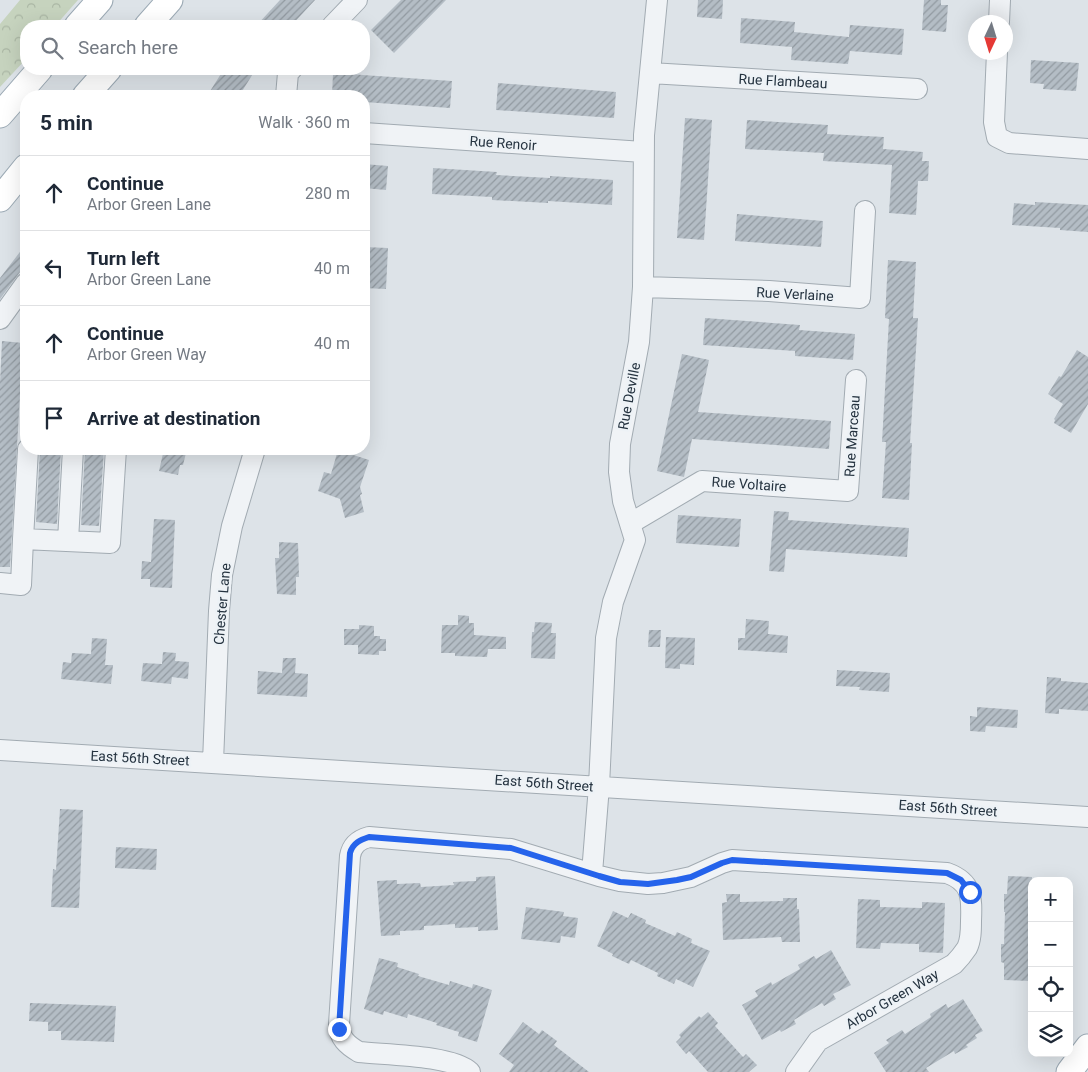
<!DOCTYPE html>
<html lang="en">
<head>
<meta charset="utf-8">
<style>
  :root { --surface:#fff; --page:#f6f6f7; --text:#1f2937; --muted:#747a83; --line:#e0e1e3 }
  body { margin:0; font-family:Roboto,sans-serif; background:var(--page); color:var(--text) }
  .controls { position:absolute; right:15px; bottom:15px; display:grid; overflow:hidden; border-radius:10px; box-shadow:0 5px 20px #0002 }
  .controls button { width:45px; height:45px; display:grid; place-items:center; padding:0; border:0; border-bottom:1px solid var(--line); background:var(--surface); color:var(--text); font:25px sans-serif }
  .compass { position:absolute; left:968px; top:15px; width:45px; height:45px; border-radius:50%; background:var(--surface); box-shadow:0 5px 20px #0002; rotate:184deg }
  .stop { position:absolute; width:15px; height:15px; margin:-11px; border:4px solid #2563eb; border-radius:50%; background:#fff }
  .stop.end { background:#2563eb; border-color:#fff; box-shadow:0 1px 5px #0008 }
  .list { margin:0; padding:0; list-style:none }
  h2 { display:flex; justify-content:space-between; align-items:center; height:65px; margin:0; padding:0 20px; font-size:21px }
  h2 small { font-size:16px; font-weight:400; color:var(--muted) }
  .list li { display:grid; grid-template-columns:32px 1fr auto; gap:15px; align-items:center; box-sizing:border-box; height:75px; padding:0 20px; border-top:1px solid var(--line) }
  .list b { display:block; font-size:19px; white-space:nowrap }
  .list p { margin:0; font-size:16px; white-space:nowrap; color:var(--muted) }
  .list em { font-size:16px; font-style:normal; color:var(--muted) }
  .icon { flex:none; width:28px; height:28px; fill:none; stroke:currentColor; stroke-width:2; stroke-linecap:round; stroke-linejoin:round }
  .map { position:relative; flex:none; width:1088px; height:1072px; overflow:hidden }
  .search { position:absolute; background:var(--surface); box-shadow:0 5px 20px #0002; left:20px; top:20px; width:350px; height:55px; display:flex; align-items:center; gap:12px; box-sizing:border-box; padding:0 18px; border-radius:20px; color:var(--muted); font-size:19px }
  .panel { position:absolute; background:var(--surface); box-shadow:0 5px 20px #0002; left:20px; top:90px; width:350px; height:365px; border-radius:20px }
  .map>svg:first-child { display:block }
</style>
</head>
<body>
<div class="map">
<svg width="1088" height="1072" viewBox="0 0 1088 1072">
  <defs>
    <pattern id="forest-crowns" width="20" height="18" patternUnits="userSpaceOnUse" patternTransform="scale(1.25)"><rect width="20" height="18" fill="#c6d3be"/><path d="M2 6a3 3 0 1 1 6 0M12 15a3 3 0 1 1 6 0" fill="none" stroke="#aab6a4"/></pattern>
    <pattern id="building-hatch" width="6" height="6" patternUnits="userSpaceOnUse" patternTransform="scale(1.25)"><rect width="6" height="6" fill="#b4bdc5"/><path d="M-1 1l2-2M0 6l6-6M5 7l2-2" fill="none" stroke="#929aa1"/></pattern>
  </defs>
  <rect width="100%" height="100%" fill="#dde3e8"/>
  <path fill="url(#forest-crowns)" d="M20,0H78L55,26H26V59L0,87V24Z"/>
  <path fill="url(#building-hatch)" d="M280,0H315L291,26H256Z
    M401,0H446L394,53L371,30Z
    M698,0H723L722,19L697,17Z
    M924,0H941V5H948L946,32L922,30Z
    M741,18L795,22L794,32L849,37L850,25L904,29L902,55L850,51L848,64L791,60L792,47L740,43Z
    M1031,60L1079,63L1076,91L1043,89L1044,84L1030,83Z
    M224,69H256L239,96H207Z
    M333,73L452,81L450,108L364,102V96H332Z
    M498,83L616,92L614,118L496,110Z
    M685,118L712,120L704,240L677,238Z
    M747,120L828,125L827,134L884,137L883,149L923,152L922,161H929L928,181H918L916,215L889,213L892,165L823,161L824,153L745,149Z
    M364,164L388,166L386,190L364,188Z
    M433,168L497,172L496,175L550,178V176L613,180L612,205L548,201V203L492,200V197L432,194Z
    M1035,202L1088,205V232L1060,230V228L1012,225L1014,203L1035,205Z
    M737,214L823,221L821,247L735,241Z
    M26,244V264L0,299V278Z
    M364,247L388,248L386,289L364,288Z
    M888,260L916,262L913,318H918L910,443H912L909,500L882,498L886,442H882L889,319L885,318Z
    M705,318L800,325L799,330L855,334L853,360L795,356V351L703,345Z
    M2,341L23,343L10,567H0V383Z
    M1077,350L1088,357V404L1071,433L1054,423L1055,420L1054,419L1063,404L1048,394L1059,376L1061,377Z
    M682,354L709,360L698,412L831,421L829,449L692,439L684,477L657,471Z
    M40,449H61L57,524L36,522Z
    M85,449H104L99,526L81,525Z
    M164,449H187L183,465H180L178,475L159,471Z
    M338,450L369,460L360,487L362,494L360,495L364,512L345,518L340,499L318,491L324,472L331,474Z
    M774,511L789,512L788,520L909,528L907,557L786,549L784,572L769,571Z
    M678,515L741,519L739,547L676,543Z
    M154,519L175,520L172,588L150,587V579H141L142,561L151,562Z
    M279,542L298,543L299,577H296V595L277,594L275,558H279Z
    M458,615L469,616V623H474V635L506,637V649H488L487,657L455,656V653H441L442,625H458Z
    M746,619L769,621L768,634L788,636L787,653L738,650V638H745Z
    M535,622L552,623L551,633H556L555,659L531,658L532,632H534Z
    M359,625L374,626V636H380V639H386V651H379V655L358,654V645H344V629H359Z
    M649,630H661L660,647H648Z
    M666,637L695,638L694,665L680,664V669L665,668Z
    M92,638L107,639L105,665H113L111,684L61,679L63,662L71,663L72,653L91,654Z
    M163,652L176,653L175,661L189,662L188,679L172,677L171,684L141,681L143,663L162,664Z
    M283,658H296L295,673L308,674L307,697L257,694L258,671L282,673Z
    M837,670L890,673L889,692L859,690L860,687L836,686Z
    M1047,677L1061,678V681L1088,683V711L1059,709V714L1045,713Z
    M977,707L1018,710L1017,728L986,726L985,732L970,731V716L977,717Z
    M60,809L83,810L79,908L51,907L53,869L56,870Z
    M116,847L157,849L156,870L115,868Z
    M495,876L498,930L478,931V927L455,928V924L442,925L424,926V930L400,931V935L381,936L377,881L397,880V884L420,883L421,887L454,885L453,882L476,881V877Z
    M1008,876L1032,877V981L1004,980V963L1001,962V944H1004L1005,912H1004V894H1007Z
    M726,894H740V902L783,901V898H797V909H799L800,942H782L781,937L723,940L722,903L727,902Z
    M858,899L880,900V907L922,908V902L945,903L943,953L919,952V944L881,943L880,949L856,948Z
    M526,907L564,912L563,916L578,918L575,938L561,936L560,943L521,939Z
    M613,911L628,918L631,913L646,920L645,923L675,936L677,932L692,939L691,943L710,951L693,987L676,979L674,984L657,976L658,973L631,960L629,964L612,956L613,954L597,946Z
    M831,950L851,985L833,994L836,999L824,1006L822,1003L794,1020L796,1024L781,1032L780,1030L762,1040L742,1005L758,996L755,991L771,982L772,985L800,969L798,965L814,956L816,959Z
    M379,958L398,963L397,967L419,974L418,976L449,985L450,981L472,988L473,984L492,990L477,1042L458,1036L459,1032L436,1025L437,1023L408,1014L407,1018L384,1011L383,1015L364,1009Z
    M963,999L983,1031L975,1035L977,1038L966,1045L968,1047L955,1054L954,1051L926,1068L929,1072H886L874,1053L889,1043L886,1040L902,1030L905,1034L931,1017L930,1014L946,1004L948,1008Z
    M30,1003L116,1006L114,1042L61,1040V1031H48V1022L29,1021Z
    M708,1012L718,1023L715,1026L743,1057L746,1054L757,1065L749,1072H708L689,1051L686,1054L676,1042L681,1037L679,1035L699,1016L701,1018Z
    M523,1022L539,1034L542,1030L557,1041L554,1045L589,1072H509L514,1065L499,1054Z"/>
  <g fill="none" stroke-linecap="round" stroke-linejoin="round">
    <g stroke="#a2abb2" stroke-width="22">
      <path id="minor" d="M999,22L1000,0
        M332,26L357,0
        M997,52L994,122L997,137L1009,143L1088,149
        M650,73L917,89
        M286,96L288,73L292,69
        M364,133L643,152
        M643,287L769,291L860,298L865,211
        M0,319L26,283
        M631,523L702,481L848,491L856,380
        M23,539L28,449
        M68,541L73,449
        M0,583L21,585L23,539L110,543L116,449
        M0,750L1088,817
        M213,762L219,611L222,575L232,526L255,449
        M592,873L599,786L606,638L613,602L635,540L623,501L619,472L620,444L639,342L643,287L644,135L657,0
        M470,1072C452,1055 385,1055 359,1052C347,1045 339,1038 339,1024L350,856C352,845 358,840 369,837L511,849L599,876L620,881L648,884L663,883L691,877L722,863L732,860L947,873C972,882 972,897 971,921C971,930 971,940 967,948C963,954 959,959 954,964L818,1041L796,1072"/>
    </g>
    <g stroke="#9caab5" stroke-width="27">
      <path id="major" d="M77,26L100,0
        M147,26L170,0
        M85,96L109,69
        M0,115L40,69
        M0,199L26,167
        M1069,1072L1088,1047"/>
    </g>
    <use href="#minor" stroke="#f0f3f6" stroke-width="20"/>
    <use href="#major" stroke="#fff" stroke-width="25"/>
  </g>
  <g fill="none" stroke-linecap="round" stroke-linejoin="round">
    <path stroke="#2563eb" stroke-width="6" d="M339,1029L350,853C353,843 360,840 369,837L511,848L599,876L620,882L648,884L677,880L691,877L722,863L732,860L947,873L961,880L970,892"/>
  </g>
  <g text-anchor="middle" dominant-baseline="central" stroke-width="5" stroke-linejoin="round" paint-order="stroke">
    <g font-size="14" fill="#253340" stroke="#edf2f6">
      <text transform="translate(783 81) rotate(3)">Rue Flambeau</text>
      <text transform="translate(503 143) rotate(4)">Rue Renoir</text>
      <text transform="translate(795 294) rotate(3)">Rue Verlaine</text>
      <text transform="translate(629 396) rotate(-79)">Rue Deville</text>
      <text transform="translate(852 436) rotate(-86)">Rue Marceau</text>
      <text transform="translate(749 484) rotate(4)">Rue Voltaire</text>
      <text transform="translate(222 604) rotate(-85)">Chester Lane</text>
      <text transform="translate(140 758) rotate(3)">East 56th Street</text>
      <text transform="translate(544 783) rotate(4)">East 56th Street</text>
      <text transform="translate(948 808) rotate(4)">East 56th Street</text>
      <text transform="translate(892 999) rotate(-30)">Arbor Green Way</text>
    </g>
  </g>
</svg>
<div class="controls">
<button>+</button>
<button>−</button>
<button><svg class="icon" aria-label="locate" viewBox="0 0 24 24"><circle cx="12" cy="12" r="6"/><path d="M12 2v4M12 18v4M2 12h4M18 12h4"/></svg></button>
<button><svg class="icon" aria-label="layers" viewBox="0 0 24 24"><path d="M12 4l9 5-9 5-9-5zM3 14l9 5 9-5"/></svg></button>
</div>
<svg class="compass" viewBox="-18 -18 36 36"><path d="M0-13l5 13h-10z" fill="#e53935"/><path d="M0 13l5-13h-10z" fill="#747a83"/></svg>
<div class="stop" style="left:970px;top:892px"></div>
<div class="stop end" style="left:339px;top:1029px"></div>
<div class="search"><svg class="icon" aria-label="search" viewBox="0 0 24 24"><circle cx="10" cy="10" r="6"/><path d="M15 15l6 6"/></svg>Search here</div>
<section class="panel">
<h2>5 min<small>Walk · 360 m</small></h2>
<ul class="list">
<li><svg class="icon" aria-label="ahead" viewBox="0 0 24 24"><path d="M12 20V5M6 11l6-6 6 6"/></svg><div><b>Continue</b><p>Arbor Green Lane</p></div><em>280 m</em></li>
<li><svg class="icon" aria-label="left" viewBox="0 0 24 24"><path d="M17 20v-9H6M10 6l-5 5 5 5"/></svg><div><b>Turn left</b><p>Arbor Green Lane</p></div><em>40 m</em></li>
<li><svg class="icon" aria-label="ahead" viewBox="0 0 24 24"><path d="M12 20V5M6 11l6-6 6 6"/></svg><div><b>Continue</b><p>Arbor Green Way</p></div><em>40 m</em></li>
<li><svg class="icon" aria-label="arrive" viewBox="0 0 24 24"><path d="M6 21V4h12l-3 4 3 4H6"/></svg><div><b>Arrive at destination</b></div></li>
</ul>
</section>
</div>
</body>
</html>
